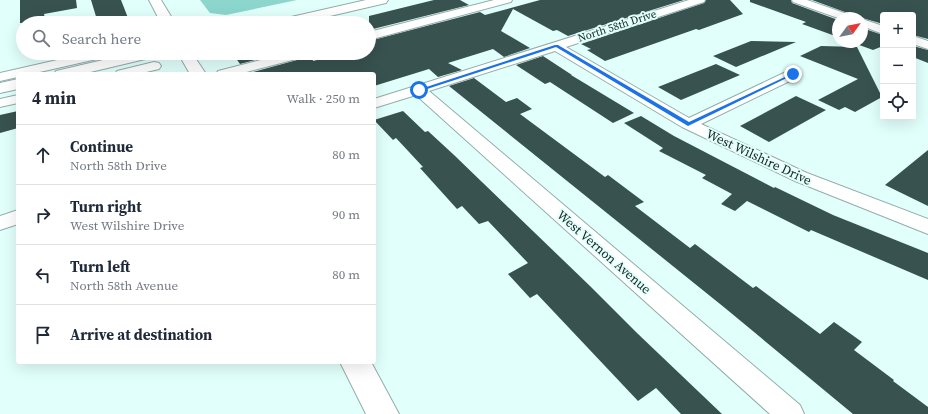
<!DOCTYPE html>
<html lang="en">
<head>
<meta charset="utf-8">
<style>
  :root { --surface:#fff; --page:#f2f2f3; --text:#1f2937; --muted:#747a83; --line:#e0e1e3 }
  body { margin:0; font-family:"Source Serif 4",serif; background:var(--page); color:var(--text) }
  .controls { position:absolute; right:12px; top:12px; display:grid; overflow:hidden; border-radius:4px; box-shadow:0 4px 16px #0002 }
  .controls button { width:36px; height:36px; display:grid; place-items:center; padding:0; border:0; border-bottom:1px solid var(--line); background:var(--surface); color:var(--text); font:20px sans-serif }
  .compass { position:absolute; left:832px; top:12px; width:36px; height:36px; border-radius:50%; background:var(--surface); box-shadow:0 4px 16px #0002; rotate:57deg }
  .stop { position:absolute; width:12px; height:12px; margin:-9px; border:3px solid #1a73e8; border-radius:50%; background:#fff }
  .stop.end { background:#1a73e8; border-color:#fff; box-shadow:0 1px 4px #0008 }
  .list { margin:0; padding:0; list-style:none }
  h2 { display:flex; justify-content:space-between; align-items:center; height:52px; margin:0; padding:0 16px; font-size:17px }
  h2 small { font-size:13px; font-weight:400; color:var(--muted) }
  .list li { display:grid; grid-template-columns:26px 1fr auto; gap:12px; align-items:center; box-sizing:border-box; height:60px; padding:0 16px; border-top:1px solid var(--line) }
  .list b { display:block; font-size:15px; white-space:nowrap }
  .list p { margin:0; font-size:13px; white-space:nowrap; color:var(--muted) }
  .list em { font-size:13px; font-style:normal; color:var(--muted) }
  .icon { flex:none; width:22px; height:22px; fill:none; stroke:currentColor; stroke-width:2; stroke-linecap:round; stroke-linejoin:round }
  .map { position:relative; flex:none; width:928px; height:414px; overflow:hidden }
  .search { position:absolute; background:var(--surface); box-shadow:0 4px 16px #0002; left:16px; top:16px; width:360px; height:44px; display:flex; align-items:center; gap:10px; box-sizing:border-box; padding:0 14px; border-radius:22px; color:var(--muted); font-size:15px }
  .panel { position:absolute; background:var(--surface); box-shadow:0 4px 16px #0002; left:16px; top:72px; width:360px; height:292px; border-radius:4px }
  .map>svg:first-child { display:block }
</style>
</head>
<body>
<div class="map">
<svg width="928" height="414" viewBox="0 0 928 414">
  <rect width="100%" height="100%" fill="#e1fffb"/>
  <path fill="#8cd6cd" d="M200,0H297L226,15L210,13Z"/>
  <path fill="#38524f" d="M20,0H76L77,8L44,14L46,23H20Z
    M91,0H121L130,23H98Z
    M434,0H460L469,5L369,30V16Z
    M540,0H684L568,36L557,30L553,31L513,9L501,31L530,48L504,57L493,49L448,63L462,70L438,77L429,69L374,86V74H246L308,57L310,53H312L313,61L345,53H369V41L480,12L485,15Z
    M706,0H730L743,14L699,30L696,29L605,61L587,50L591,49L581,44L704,3Z
    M750,0H791L792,3L838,20V37L802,24L806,22L750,2Z
    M812,0H928V39L913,35V15H883V24L862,18H856L853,15Z
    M862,28L883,35V46L873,50L851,42H862Z
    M751,41L796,42L736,67L713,56Z
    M821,46L857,47L882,97L855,112L845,107L839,110L818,100L858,79L800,56Z
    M913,46L928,50V63L913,57Z
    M232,53H282L240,64Z
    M543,56L572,75H571L634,113L613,123L550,82L545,84L516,65Z
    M716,64L740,75L681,100L658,87Z
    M474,78L506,102L517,98L532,109L520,114L605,177L608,175L644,202L635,206L690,248L695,244L753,288L756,286L820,334L834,322L862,342L854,350L894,380L893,381L928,407V414H853L725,308L449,86Z
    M796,96L826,110L769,142L740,126Z
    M18,111V128L0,133V115Z
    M403,111L425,132L428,131L454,155L590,286L637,333L722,414H681L656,388L638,401L537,294L530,298L508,274L528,263L488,221L479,224L462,206L457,209L420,168L423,167L396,138L393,140L374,120Z
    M641,116L674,136L774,188L775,187L833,215L928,253V280L811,230L809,232L747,201L735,211L721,204L732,194L702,178L706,175L659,151L663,148L624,123Z
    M928,150V206L885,185Z"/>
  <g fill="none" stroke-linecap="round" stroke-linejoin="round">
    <g stroke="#92aeaa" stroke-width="2">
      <path id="minor" d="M494,0H512L511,2L369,40V32Z
        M689,0H705L704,2L566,47L689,118L788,71L793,70L798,71L800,74L798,77L701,124L807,173L928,219V234L795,181L682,127L555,51L429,91L800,405L804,414H770L416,95L374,108V99Z
        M792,0H807L853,16L855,18H838L793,2Z
        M862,19L883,26V34L862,26Z
        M913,36L928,41V49L913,44Z
        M88,53H111L110,56L31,74H18V77L0,81V73Z
        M288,53H309L308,56L239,74H216L218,71Z
        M154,62L159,63L161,66L159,69L138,74H115L117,71Z
        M18,95V103L0,107V99Z
        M18,210V224L0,230V216Z"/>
    </g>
    <g stroke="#92aeaa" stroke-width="2">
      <path id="tertiary" d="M149,0H161L175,23H161Z
        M178,53H192L206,74H190Z
        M340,362H371L399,414H366Z"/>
    </g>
    <g stroke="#92aeaa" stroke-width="2">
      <path id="secondary" d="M366,0H388L386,3L300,23H276L278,20Z
        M133,53H160L158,56L82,74H54L56,71Z
        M18,79V89L0,93V83Z"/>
    </g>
    <use href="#minor" fill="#fff" fill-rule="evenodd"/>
    <use href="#tertiary" fill="#fff" fill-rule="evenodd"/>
    <use href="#secondary" fill="#fff" fill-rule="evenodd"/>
  </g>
  <path fill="#1a73e8" d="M555,45H558L689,122L791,74H795L688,126L556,47L421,91L417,90Z"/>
  <g text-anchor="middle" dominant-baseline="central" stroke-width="4" stroke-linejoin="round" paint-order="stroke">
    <g font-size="11" fill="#192423" stroke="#e1fffb">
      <text transform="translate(617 26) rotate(-18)">North 58th Drive</text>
    </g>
    <g font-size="13" fill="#192423" stroke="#e1fffb">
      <text transform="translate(759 157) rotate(25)">West Wilshire Drive</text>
      <text transform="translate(604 252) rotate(41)">West Vernon Avenue</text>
    </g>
  </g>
</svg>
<div class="controls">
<button>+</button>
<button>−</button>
<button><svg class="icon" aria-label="locate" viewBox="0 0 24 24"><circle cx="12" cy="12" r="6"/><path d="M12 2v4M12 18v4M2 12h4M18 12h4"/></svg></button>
</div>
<svg class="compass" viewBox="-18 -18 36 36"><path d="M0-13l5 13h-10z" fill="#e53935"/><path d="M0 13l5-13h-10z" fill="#747a83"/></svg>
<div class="stop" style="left:419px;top:90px"></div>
<div class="stop end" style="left:793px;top:74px"></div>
<div class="search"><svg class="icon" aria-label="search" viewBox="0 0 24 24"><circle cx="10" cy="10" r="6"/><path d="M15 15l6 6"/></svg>Search here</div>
<section class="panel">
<h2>4 min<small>Walk · 250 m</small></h2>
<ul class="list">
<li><svg class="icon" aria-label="ahead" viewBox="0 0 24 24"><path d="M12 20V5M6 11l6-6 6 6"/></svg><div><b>Continue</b><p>North 58th Drive</p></div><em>80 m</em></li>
<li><svg class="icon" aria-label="right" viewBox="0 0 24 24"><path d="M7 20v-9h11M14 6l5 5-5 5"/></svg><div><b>Turn right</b><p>West Wilshire Drive</p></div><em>90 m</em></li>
<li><svg class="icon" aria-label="left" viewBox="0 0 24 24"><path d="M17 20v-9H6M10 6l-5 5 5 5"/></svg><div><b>Turn left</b><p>North 58th Avenue</p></div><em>80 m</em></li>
<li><svg class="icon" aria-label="arrive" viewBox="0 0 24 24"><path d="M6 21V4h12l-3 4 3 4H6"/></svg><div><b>Arrive at destination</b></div></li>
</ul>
</section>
</div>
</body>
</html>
